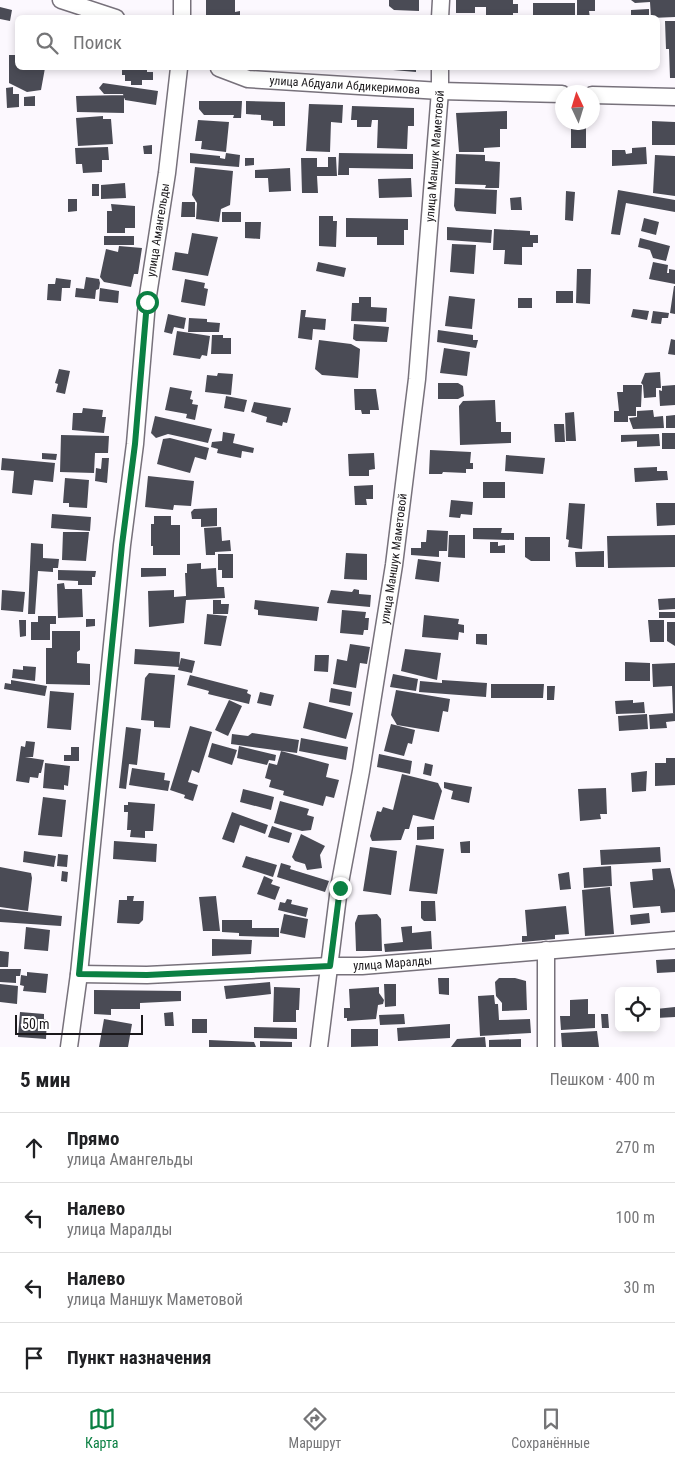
<!DOCTYPE html>
<html lang="ru">
<head>
<meta charset="utf-8">
<style>
  :root { --surface:#fff; --page:#f6f6f6; --text:#202124; --muted:#757577; --line:#e0e0e0; --accent:#0b8043 }
  body { margin:0; font-family:"Roboto Condensed",sans-serif; background:var(--page); color:var(--text) }
  .controls { position:absolute; right:15px; bottom:15px; display:grid; overflow:hidden; border-radius:8px; box-shadow:0 2px 8px #0003 }
  .controls button { width:45px; height:45px; display:grid; place-items:center; padding:0; border:0; border-bottom:1px solid var(--line); background:var(--surface); color:var(--text); font:25px sans-serif }
  .compass { position:absolute; left:555px; top:85px; width:45px; height:45px; border-radius:50%; background:var(--surface); box-shadow:0 2px 8px #0003; rotate:356deg }
  .scale { position:absolute; left:15px; bottom:12px; width:128px; box-sizing:border-box; padding-left:5px; border:2px solid #1a181b; border-top:0; font-size:14px; line-height:18px; white-space:nowrap; color:#1a181b; -webkit-text-stroke:4px #fff; paint-order:stroke }
  .stop { position:absolute; width:15px; height:15px; margin:-11px; border:4px solid #0b8043; border-radius:50%; background:#fff }
  .stop.end { background:#0b8043; border-color:#fff; box-shadow:0 1px 5px #0008 }
  .list { margin:0; padding:0; list-style:none }
  h2 { display:flex; justify-content:space-between; align-items:center; height:65px; margin:0; padding:0 20px; font-size:21px }
  h2 small { font-size:16px; font-weight:400; color:var(--muted) }
  .list li { display:grid; grid-template-columns:32px 1fr auto; gap:15px; align-items:center; box-sizing:border-box; height:70px; padding:0 20px; border-top:1px solid var(--line) }
  .list b { display:block; font-size:19px; white-space:nowrap }
  .list p { margin:0; font-size:16px; white-space:nowrap; color:var(--muted) }
  .list em { font-size:16px; font-style:normal; color:var(--muted) }
  .icon { flex:none; width:28px; height:28px; fill:none; stroke:currentColor; stroke-width:2; stroke-linecap:round; stroke-linejoin:round }
  .map { position:relative; flex:none; width:675px; height:1047px; overflow:hidden }
  .search { position:absolute; background:var(--surface); box-shadow:0 2px 8px #0003; left:15px; right:15px; top:15px; height:55px; display:flex; align-items:center; gap:12px; box-sizing:border-box; padding:0 18px; border-radius:8px; color:var(--muted); font-size:19px }
  .sheet { height:345px; background:var(--surface) }
  nav { display:flex; justify-content:space-around; align-items:center; box-sizing:border-box; height:70px; border-top:1px solid var(--line); background:var(--surface); font-size:14px; color:var(--muted) }
  nav a { display:grid; justify-items:center; gap:2px }
  nav .on { color:var(--accent) }
  .map>svg:first-child { display:block }
</style>
</head>
<body>
<div class="map">
<svg width="675" height="1047" viewBox="0 0 675 1047">
  <rect width="100%" height="100%" fill="#fcf8fe"/>
  <path fill="#4a4b55" d="M206,0H235V12L240,11V18H206Z
    M389,0H419V11L394,10L389,6Z
    M456,0H513V4H518V13H513V18H486V7H475V13H456Z
    M577,0H595V11H589L590,18H577Z
    M631,0H675V17L651,18L650,2L635,3Z
    M533,3H575V18H533Z
    M0,7L12,10L10,21L0,19Z
    M649,9V18H631V10Z
    M665,21H675V78H670L669,49H666Z
    M9,55H18V68H45L41,90L27,92L9,83Z
    M122,68H147V72H153V80H142V85H131V81H125V75H122Z
    M393,68H416V72L393,70Z
    M103,83L158,91L156,105L125,100L123,94H104L99,88Z
    M13,87V94H19V107L7,108L6,88Z
    M124,95V113L77,112L76,96Z
    M35,96V106H24V97Z
    M199,101H242L241,118H233L234,115H204L199,109Z
    M246,101L285,102V126H273V121L261,120V115L246,114Z
    M309,104L343,105L342,123L331,122L330,152L306,151Z
    M352,106L414,108V126H408L407,149L377,148L378,120H372L371,127H357V120H351Z
    M507,111V129H500V147L484,148V152H459L456,113Z
    M103,116V119H111L113,144L78,146L76,118Z
    M198,120L229,122L226,152L201,149L202,141H195Z
    M652,121L675,122V145H652Z
    M571,122H586V148H571Z
    M152,145V154H144L143,146Z
    M108,147L109,160H102V172L83,173L82,164H76L75,148Z
    M646,147L647,164L612,166V150H625L626,154L632,153V148Z
    M190,153L220,156V158L225,159L226,153L240,155L239,167L190,163Z
    M339,153L413,154V169L349,168V175H338Z
    M456,154L485,155V161L500,162L499,188H485L486,185L455,184Z
    M655,155L675,156V196L653,193Z
    M328,157H336L337,176H317L318,193H302L301,158H317V167H328Z
    M245,158H254V165L245,166Z
    M195,167L233,171L230,205L221,209L219,222L196,219L197,203L192,195Z
    M290,168L291,191L269,192L268,178H255V170Z
    M411,178L412,197L379,198L378,179Z
    M125,183L126,198L101,199V185Z
    M92,184H99V196H92Z
    M455,188L497,190L496,214L456,211L454,206Z
    M618,190L675,200V212L626,203L620,235L611,234Z
    M566,191L575,192L573,221L565,220Z
    M521,197L522,210H511L510,198Z
    M68,199H77V211L68,212Z
    M182,202H195V217H181Z
    M111,204L135,206V228H125V233H107V211H112Z
    M222,212H241V222H222Z
    M319,216H333V221H337L336,247L319,246Z
    M346,218L408,219V230H404V245H377V237H346Z
    M644,218L659,222L656,235L641,231Z
    M245,222H261L260,239L245,238Z
    M447,227L492,230L491,243L447,240Z
    M494,229L530,231V235H538V243H533V247H522V265L504,264L505,250H493Z
    M192,233L218,237L208,276L172,270L175,252L188,254Z
    M104,236H134V245H104Z
    M640,238L670,246L666,261L653,258L650,250L638,247Z
    M452,244L476,245L474,274L450,272Z
    M119,246L142,248L138,274H134L131,287L104,282L100,277L106,249L118,252Z
    M318,262L346,268L344,277L316,271Z
    M653,262L668,265L667,273H669V269L675,270V284L649,279Z
    M577,269H591L590,304L576,303Z
    M86,277L99,279L100,283L99,289L96,290L95,299L75,297L76,288L84,289Z
    M56,278L71,280L70,288H62L61,301L47,300L48,284H55Z
    M185,279L205,283L204,288L208,289L205,306L181,302Z
    M674,286H675V314L670,313Z
    M100,288L119,291L118,303L99,301Z
    M556,291H573V303H556Z
    M449,296L475,299L472,329L445,326Z
    M359,297H371V307L387,308L386,322L351,321L352,303H359Z
    M518,298H532V308H518Z
    M633,309L649,311L647,320L631,317Z
    M301,310H306L305,317L326,319L325,330L313,329L312,340L298,338Z
    M653,311L669,313L668,318H662L661,324L651,323Z
    M168,314L186,318L184,329L174,327L172,334L164,332Z
    M189,318L207,319V322L220,323L219,332H188Z
    M354,324L389,327L387,342L356,341L353,339Z
    M438,330L473,335V340H478L476,348L437,342Z
    M177,331L210,336L207,356L202,355L200,359L173,355Z
    M212,335H223V338H231V354H211Z
    M671,339L675,340V355L668,354Z
    M319,340L351,344L360,349L358,378L322,375L315,369Z
    M444,348L470,352L467,376L440,373Z
    M59,369L70,371L65,394L56,392L58,384L55,383Z
    M660,372L661,388H656V397L644,398L643,385L641,383L645,373Z
    M218,373L233,374L231,395L205,392L207,375L217,376Z
    M438,383H458L463,386L464,396L458,399H438Z
    M623,385H642L641,407H636V416H628V422H614V411H619L617,392H623Z
    M675,385V405L660,406L659,390L662,391V386Z
    M170,387L192,391L190,399L193,400L192,404L198,405L195,420L186,418L187,414L165,410Z
    M354,389H376L379,410H370V414H362L361,410H355Z
    M226,396L247,400L244,412L224,408Z
    M495,400L496,422H501V432H511V443L460,445L459,406L463,401Z
    M254,402L291,408L287,423L283,422L282,426L266,422L267,417L251,412Z
    M83,408L103,410L102,417H106L104,433L72,430L73,413H82Z
    M653,410L654,417L663,416L664,428L633,429L629,418L637,417V411Z
    M574,412L576,441H566L565,413Z
    M675,415V428H666V416Z
    M155,416L212,429L208,443L168,434L156,438L151,433Z
    M554,424H564L565,442H555Z
    M223,432L235,434L233,443L254,448L253,453L242,451L241,458L217,453L218,449L211,447L212,442L222,441Z
    M662,433H675V449H662Z
    M659,434L660,446L637,447V441L621,442V435Z
    M61,435L109,436L108,453H95L94,473L60,472Z
    M170,438L209,448L206,460L195,457L190,473L157,464L163,439Z
    M430,450L471,452L470,463H473V469H466V473L443,472L442,474H429Z
    M42,453L57,454L56,460L42,459Z
    M374,453L375,469L369,470V476H349L348,454Z
    M506,455L545,458L543,474L505,471Z
    M2,458L55,463L53,482L34,480L32,495L12,493L14,471L1,470Z
    M102,458H109L107,483L95,481L96,468L101,469Z
    M657,467V471H667L668,480L635,482L634,468Z
    M148,476L194,481L191,506L174,505L173,510L145,507Z
    M65,478L89,480L87,508L69,507V503H63Z
    M483,482H505V498H483Z
    M373,485V499H366L367,505H355L354,486Z
    M451,500L473,502L472,515L461,514L460,518L449,517Z
    M569,503L585,504L582,549L568,547L569,540L566,539Z
    M656,503H675V525L657,526Z
    M217,508V526L201,527V519H192L191,512L194,509Z
    M52,514L91,517L90,531L51,528Z
    M154,516H171V525H180V555H153V546H151V524H154Z
    M221,527L222,541L230,540L231,551L215,552V555H206L204,528Z
    M473,528H502L501,533H514V540L473,539Z
    M427,530L448,531L447,551H439V557L411,555V548H421V542H426Z
    M63,532H89L86,561L62,560Z
    M449,535H465V558L448,557Z
    M675,535V567L608,568L607,536Z
    M525,537H550V561H531L525,557Z
    M490,542H498V546L505,545V553H490Z
    M31,543L43,544V558L59,559L58,568H53V572L38,571L35,614H28Z
    M604,551V567H576L575,552Z
    M346,553L367,554V580L344,579Z
    M218,554H233V578H222V570H218Z
    M418,559L441,562L439,582L415,579Z
    M201,563V569L216,568L217,587H224L225,598L186,600L184,623L149,627L148,591L174,590V597L186,596L185,573H187V564Z
    M141,568H166V576L141,577Z
    M58,570L96,571L95,577H92V585H78V581L58,580Z
    M64,583L65,589H82L83,617L58,618L57,584Z
    M354,589L359,590V594L371,595L370,607L327,603L331,590L352,592Z
    M2,590L25,592L23,612L1,610Z
    M675,598V609L659,610L658,599Z
    M213,600H221V604H229L228,614H213Z
    M255,600L319,607L317,621L258,615V610L254,609Z
    M342,610L366,612L365,618H369L368,630H364L363,635L340,633Z
    M659,612H675V618H659Z
    M207,614L227,616L221,646L204,644Z
    M424,615L459,619L458,624L464,625V633L459,632L458,640L422,637Z
    M38,616H56V624H50V640H31V622H38Z
    M86,619H95V626L86,627Z
    M19,620H26V636L20,637Z
    M648,620H664V642H650Z
    M667,622H675V646L667,641Z
    M52,631H80V650L77,652V663L90,664V685L46,684V648H52Z
    M476,634H487V645L476,644Z
    M350,644L370,647L367,664L360,663L356,688L333,684L337,659L347,661Z
    M135,649L180,652L179,667L134,664Z
    M405,649L441,653L437,680L401,671Z
    M315,655H329L328,672L314,671Z
    M181,658L195,661L192,673L178,670Z
    M625,662L650,663V681H625Z
    M675,663V713H673L672,686L653,687L652,664Z
    M23,666L36,667L35,681L12,678L13,669L23,670Z
    M149,673L175,675L170,728L154,727V721L141,720L145,678Z
    M393,674L418,679L416,691L390,687Z
    M190,675L248,690L247,693L251,695L249,704L208,694L209,691L187,685Z
    M11,680L47,686L45,696L4,689L5,683L11,684Z
    M442,680L487,683L486,697L419,692L420,681L442,683Z
    M491,684H544L543,698H491Z
    M547,686H555L554,700H547Z
    M331,688L352,692L350,706L329,702Z
    M396,690L450,699L448,712L443,711L439,732L397,725L391,715Z
    M50,691L74,693L71,730L47,728Z
    M260,692L274,695L271,706L257,703Z
    M229,700L242,706L228,736L215,730Z
    M633,700V703L644,702L645,713L616,714L615,701Z
    M309,702L353,713L346,739L303,728Z
    M675,713V721L666,722L667,728L650,729L649,715Z
    M647,714L648,729L619,731L618,716Z
    M391,724L415,730L412,744L408,743L404,756L384,751Z
    M190,726L212,732L199,773L192,770L188,782L198,785L193,801L184,798L185,795L170,790Z
    M126,727L141,729L137,765L129,764L126,789L119,788Z
    M252,733L299,740L297,753L231,744L232,734L248,736Z
    M301,738L348,747L346,760L299,751Z
    M26,741L35,742L33,757H25L44,760L41,773H39L38,778L30,777L29,783L16,781L21,746L25,747Z
    M212,743L237,750L232,765L208,757Z
    M239,746L276,755L275,761L269,760L267,765L237,758Z
    M71,747H79V761H64V755H71Z
    M281,751L329,764L326,777L339,780L334,798L326,796L323,806L283,795L284,791L269,787L271,780L265,778L269,763L277,765Z
    M379,754L412,761L410,774L377,767Z
    M666,758H675V785L655,786V763H666Z
    M45,763L70,766L68,786L64,785V790L43,788Z
    M425,763L433,765L431,776L423,774Z
    M132,768L165,773L164,780L170,781L168,791L129,785Z
    M647,771L646,791L632,792L631,773Z
    M402,774L438,783L442,791L434,820L413,815L409,829H405L401,840L372,841L370,836L377,811L381,812L383,807L393,810Z
    M444,782L472,787L469,803L451,799L453,791L444,788Z
    M606,788L607,814H600L601,819L580,821L578,789Z
    M243,789L274,797L271,810L240,802Z
    M43,797L66,800L62,837L38,835Z
    M280,801L309,809L307,815L314,817L311,830L302,831L274,823Z
    M128,802L155,804L153,831H145V838L130,837L131,830H127L128,812H124V805H128Z
    M232,812L268,825L265,834L240,825L234,843L222,839Z
    M272,826L292,833L289,843L268,837Z
    M434,826V839L417,840V827Z
    M301,834L325,846L320,855L322,868L307,870L305,864L295,861L292,857Z
    M114,841L157,844L156,862L113,859Z
    M470,841V853H461L460,842Z
    M416,845L444,849L437,894L409,891Z
    M370,847L397,851L391,895L363,891Z
    M660,847L661,862L601,865L600,850Z
    M24,851L56,856L54,867L23,862Z
    M58,854L68,855L67,867L57,866Z
    M246,856L277,865L273,877L242,867Z
    M281,863L291,866L290,869L329,881L325,892L277,877Z
    M611,866L612,886L584,888L583,868Z
    M0,867L31,873L32,878L28,911L0,907Z
    M670,868L675,890V912L661,913L660,906L633,908L630,882L653,880L652,869Z
    M62,871L68,872L67,882L61,881Z
    M569,872L571,889L560,890L558,874Z
    M264,876L273,880L271,884L280,887L275,900L257,894Z
    M610,887L614,934L585,936L582,890Z
    M127,896H134L133,901H144L143,920L139,924L117,923L119,900H127Z
    M216,896L220,931H203L199,897Z
    M287,899L292,900L291,904L308,908L306,917L278,910L280,902L285,903Z
    M421,901H435L436,921H424L421,918Z
    M566,906L569,934L555,935V939L522,942V936H527L525,910Z
    M0,909L62,916L61,926L0,922Z
    M649,913L650,923L631,925L630,915Z
    M284,914L308,919L305,938L280,933Z
    M377,914L381,919L382,951H356L355,923L358,915Z
    M222,920H252V928H279V937L239,936V933L222,932Z
    M412,926V933L431,931L432,949L385,952L384,944L403,942L401,927Z
    M26,927L50,930L48,951L24,949Z
    M212,939L252,940L251,954L212,956Z
    M0,951L9,952L8,967H0Z
    M675,959V972L657,973L656,960Z
    M0,969H21L20,976H16V983L0,982Z
    M27,972L48,974L46,993L23,991L24,986L20,985L21,975L27,976Z
    M438,978H449V995L439,994Z
    M499,978H515L526,981L527,1010L502,1011V1003L496,996L495,982Z
    M270,982L271,994L226,999L224,986Z
    M0,984L18,986L17,1004L0,1002Z
    M384,984H396V1006L385,1007Z
    M274,987L300,988L299,1010H296V1022H273Z
    M379,987V993L384,1000L383,1004L378,1005L376,1019L347,1021V1018H344V1008H350L349,989Z
    M94,990L181,991V1001L140,1003V1009H111V1015L94,1014Z
    M494,995L495,1004H498L499,1020L530,1019L531,1033L480,1036L478,996Z
    M588,999V1014H595V1028L561,1030L560,1016H570V1000Z
    M675,1007V1017L656,1018V1009Z
    M20,1012L44,1014V1019H47L46,1039L18,1037Z
    M173,1012L174,1026H165L164,1013Z
    M404,1014L405,1024L380,1025L379,1015Z
    M601,1014H608L609,1028H602Z
    M104,1019L132,1024L128,1047H99Z
    M192,1019H207V1033H192Z
    M450,1024V1038L398,1041L397,1028Z
    M254,1027L297,1028V1039L254,1038Z
    M351,1029H378V1046L351,1047Z
    M597,1031L599,1047H562L561,1033Z
    M485,1037L486,1047H451L457,1039Z
    M521,1039V1047H489V1040Z
    M209,1040L254,1042L256,1047H209Z
    M260,1041L292,1042V1047H260Z"/>
  <g fill="none" stroke-linecap="round" stroke-linejoin="round">
    <g stroke="#77717b" stroke-width="19">
      <g id="street">
        <path d="M61,0L116,18"/>
        <path d="M182,18V0"/>
        <path d="M440,18L441,0"/>
        <path id="s1" d="M219,68L248,79L440,91L562,94"/>
        <path d="M592,95L675,97"/>
        <path id="s2" d="M79,974L147,975L330,966H362L675,940"/>
        <path id="s3" d="M69,1047L79,974L122,545L135,444L147,302L167,173L179,68"/>
        <path id="s4" d="M319,1047L339,888L361,771L394,565L417,379L440,91V68"/>
        <path d="M546,1047V950"/>
      </g>
    </g>
    <use href="#street" stroke="#fff" stroke-width="16"/>
  </g>
  <g fill="none" stroke-linecap="round" stroke-linejoin="round">
    <path stroke="#0b8043" stroke-width="6" d="M147,302L135,444L122,545L79,974L147,975L330,966L340,888"/>
  </g>
  <g text-anchor="middle" dominant-baseline="central" stroke-width="5" stroke-linejoin="round" paint-order="stroke">
    <g font-size="12" fill="#1a181b" stroke="#fff">
      <text stroke="none"><textPath href="#s1" startOffset="128">улица Абдуали Абдикеримова</textPath></text>
      <text stroke="none"><textPath href="#s4" startOffset="899">улица Маншук Маметовой</textPath></text>
      <text stroke="none"><textPath href="#s3" startOffset="822">улица Амангельды</textPath></text>
      <text stroke="none"><textPath href="#s4" startOffset="494">улица Маншук Маметовой</textPath></text>
      <text stroke="none"><textPath href="#s2" startOffset="314">улица Маралды</textPath></text>
    </g>
  </g>
</svg>
<div class="controls">
<button><svg class="icon" aria-label="locate" viewBox="0 0 24 24"><circle cx="12" cy="12" r="6"/><path d="M12 2v4M12 18v4M2 12h4M18 12h4"/></svg></button>
</div>
<svg class="compass" viewBox="-18 -18 36 36"><path d="M0-13l5 13h-10z" fill="#e53935"/><path d="M0 13l5-13h-10z" fill="#757577"/></svg>
<div class="scale">50 m</div>
<div class="stop" style="left:147px;top:302px"></div>
<div class="stop end" style="left:340px;top:888px"></div>
<div class="search"><svg class="icon" aria-label="search" viewBox="0 0 24 24"><circle cx="10" cy="10" r="6"/><path d="M15 15l6 6"/></svg>Поиск</div>
</div>
<section class="sheet">
<h2>5 мин<small>Пешком · 400 m</small></h2>
<ul class="list">
<li><svg class="icon" aria-label="ahead" viewBox="0 0 24 24"><path d="M12 20V5M6 11l6-6 6 6"/></svg><div><b>Прямо</b><p>улица Амангельды</p></div><em>270 m</em></li>
<li><svg class="icon" aria-label="left" viewBox="0 0 24 24"><path d="M17 20v-9H6M10 6l-5 5 5 5"/></svg><div><b>Налево</b><p>улица Маралды</p></div><em>100 m</em></li>
<li><svg class="icon" aria-label="left" viewBox="0 0 24 24"><path d="M17 20v-9H6M10 6l-5 5 5 5"/></svg><div><b>Налево</b><p>улица Маншук Маметовой</p></div><em>30 m</em></li>
<li><svg class="icon" aria-label="arrive" viewBox="0 0 24 24"><path d="M6 21V4h12l-3 4 3 4H6"/></svg><div><b>Пункт назначения</b></div></li>
</ul>
</section>
<nav>
<a class="on"><svg class="icon" aria-label="map" viewBox="0 0 24 24"><path d="M3 6l6-2 6 2 6-2v14l-6 2-6-2-6 2zM9 4v14M15 6v14"/></svg>Карта</a>
<a><svg class="icon" aria-label="directions" viewBox="0 0 24 24"><path d="M12 3l9 9-9 9-9-9zM9 14v-3h6M13 9l2 2-2 2"/></svg>Маршрут</a>
<a><svg class="icon" aria-label="saved" viewBox="0 0 24 24"><path d="M7 4h10v16l-5-4-5 4z"/></svg>Сохранённые</a>
</nav>
</body>
</html>
